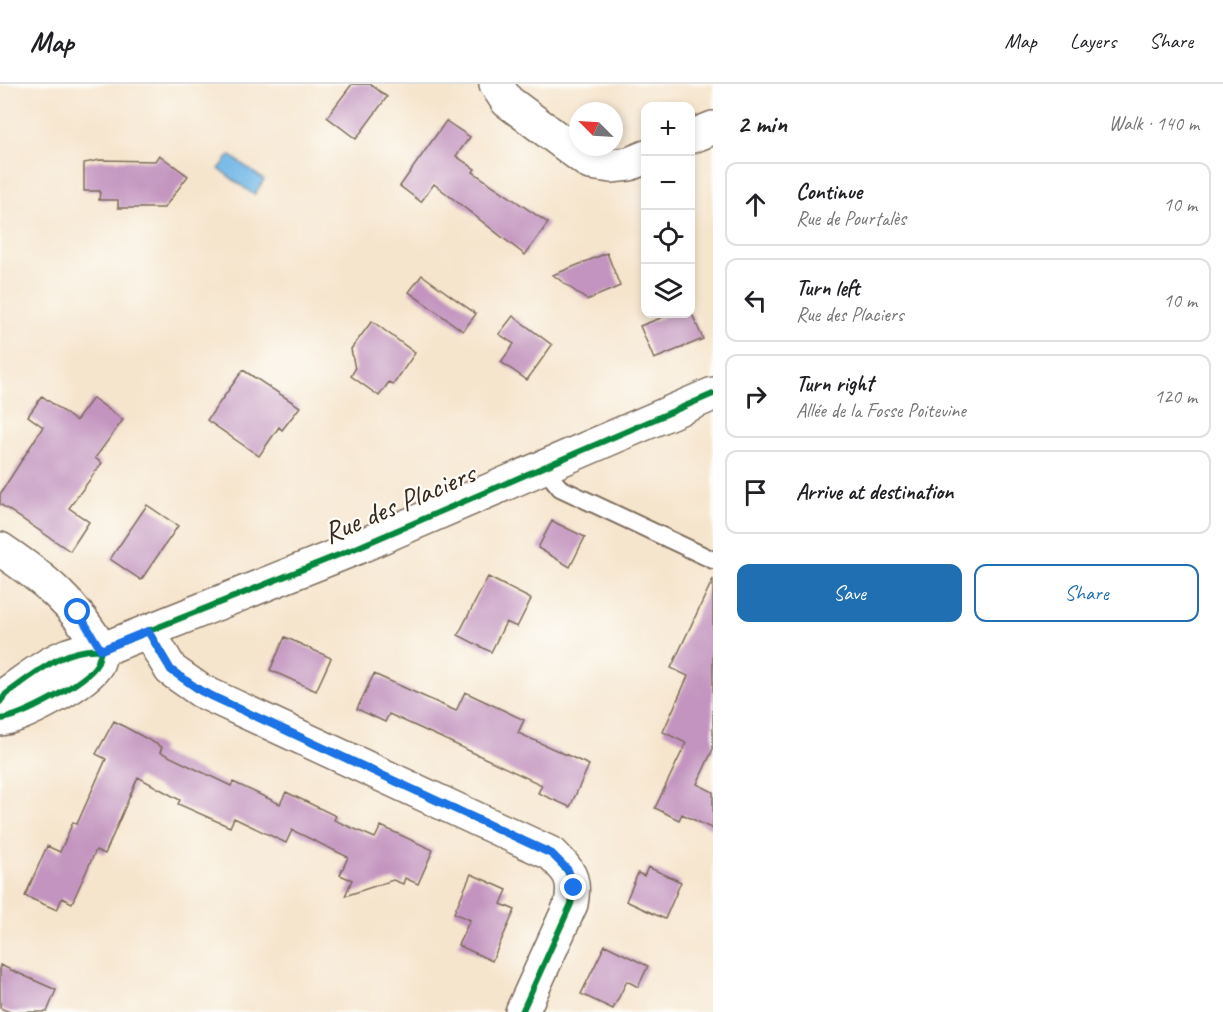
<!DOCTYPE html>
<html lang="en">
<head>
<meta charset="utf-8">
<style>
  :root { --surface:#fff; --page:#f2f2f2; --text:#202124; --muted:#757577; --line:#e0e0e0; --accent:#1f6fb2 }
  body { margin:0; font-family:Caveat,sans-serif; background:var(--page); color:var(--text) }
  .controls { position:absolute; right:18px; top:18px; display:grid; overflow:hidden; border-radius:12px; box-shadow:0 3px 9px #0003 }
  .controls button { width:54px; height:54px; display:grid; place-items:center; padding:0; border:0; border-bottom:2px solid var(--line); background:var(--surface); color:var(--text); font:30px sans-serif }
  .compass { position:absolute; left:569px; top:18px; width:54px; height:54px; border-radius:50%; background:var(--surface); box-shadow:0 3px 9px #0003; rotate:294deg }
  .stop { position:absolute; width:18px; height:18px; margin:-14px; border:4px solid #1a73e8; border-radius:50%; background:#fff }
  .stop.end { background:#1a73e8; border-color:#fff; box-shadow:0 2px 6px #0008 }
  .list { margin:0; padding:0; list-style:none }
  h2 { display:flex; justify-content:space-between; align-items:center; height:78px; margin:0; padding:0 24px; font-size:26px }
  h2 small { font-size:20px; font-weight:400; color:var(--muted) }
  .list li { display:grid; grid-template-columns:39px 1fr auto; gap:18px; align-items:center; box-sizing:border-box; height:84px; margin:0 12px 12px; padding:0 12px; border:2px solid var(--line); border-radius:12px }
  .list b { display:block; font-size:22px; white-space:nowrap }
  .list p { margin:0; font-size:20px; white-space:nowrap; color:var(--muted) }
  .list em { font-size:20px; font-style:normal; color:var(--muted) }
  .actions { display:flex; gap:12px; padding:18px 24px }
  .actions a { flex:1; padding:14px 0; border:2px solid var(--accent); border-radius:12px; text-align:center; font-size:21px; color:var(--accent) }
  .actions .main { background:var(--accent); color:#fff }
  .icon { flex:none; width:33px; height:33px; fill:none; stroke:currentColor; stroke-width:2; stroke-linecap:round; stroke-linejoin:round }
  .map { position:relative; flex:none; width:713px; height:928px; overflow:hidden }
  header { display:flex; align-items:center; gap:36px; box-sizing:border-box; height:84px; padding:0 30px; background:var(--surface); border-bottom:2px solid var(--line) }
  header strong { font-size:28px }
  nav { display:flex; gap:33px; margin-inline-start:auto; font-size:21px }
  main { display:flex }
  aside { flex:1; background:var(--surface) }
  .map>svg:first-child { display:block }
</style>
</head>
<body>
<header>
<strong>Map</strong>
<nav><a>Map</a><a>Layers</a><a>Share</a></nav>
</header>
<main>
<div class="map">
<svg width="713" height="928" viewBox="0 0 713 928">
  <rect width="100%" height="100%" fill="#fdfcf7"/>
  <filter id="ink" filterUnits="userSpaceOnUse"><feTurbulence type="fractalNoise" baseFrequency=".0167" numOctaves="2"/><feDisplacementMap in="SourceGraphic" scale="12" xChannelSelector="R" yChannelSelector="G"/><feConvolveMatrix kernelMatrix="1 2 1 2 8 2 1 2 1" color-interpolation-filters="sRGB"/></filter>
  <filter id="wash" filterUnits="userSpaceOnUse"><feTurbulence type="fractalNoise" baseFrequency=".008" numOctaves="4" result="noise"/><feDisplacementMap in="SourceGraphic" scale="24" xChannelSelector="R" yChannelSelector="G"/><feGaussianBlur stdDeviation="1.35" result="paint"/><feColorMatrix in="noise" values="0 0 0 0 0 0 0 0 0 0 0 0 0 0 0 0 0 1.4 0 .05"/><feComposite in="paint" operator="in"/></filter>
  <g filter="url(#wash)">
    <rect width="100%" height="100%" fill="#f6e5cd"/>
    <path fill="#6eb6e6" stroke="#547082" stroke-width="1.5" d="M230,71L264,96L254,111L219,85Z"/>
    <g id="blocks">
      <path fill="#c394bf" d="M352,0H370L387,13L356,55L327,33Z
        M446,37L470,53L456,72L475,85L473,88L548,139L525,171L434,100L421,118L400,102Z
        M159,71L188,92L164,124H118V116H99L100,107H84V79L100,76L155,77Z
        M607,169L620,202L587,216L553,191Z
        M422,191L476,230L463,247L409,208Z
        M671,230H692L703,255L654,275L640,242Z
        M513,232L552,261L527,296L501,278L514,260L499,250Z
        M372,237L415,269L393,301L389,298L379,312L351,292L355,285L351,265Z
        M243,286L300,323L282,346L279,343L259,372L207,336Z
        M42,312L76,337L93,314L123,336L95,374L102,379L69,424L89,438L70,467L0,420V410L43,343L28,332Z
        M147,421L178,442L141,496L110,475Z
        M552,437L585,453L570,483L538,464Z
        M488,493L531,515L517,543L506,538L491,568L458,551Z
        M713,495V665L697,700L713,708V745L682,730L679,736L655,724L686,659L663,648L688,592L671,584Z
        M285,553L331,574L316,607L270,586Z
        M374,590L456,627L465,608L524,636L518,649L589,681L570,723L538,709L542,701L444,655L389,630L385,638L357,625Z
        M114,637L162,663L160,668L231,702L233,698L280,720L286,708L336,732L334,736L375,754L381,742L433,766L418,800L405,794L403,800L393,796L345,812L352,796L340,791L348,773L292,746L286,759L234,734L230,743L178,720L180,716L138,693L105,770L96,766L72,819L62,814L57,826L25,812L47,762L60,768L73,738L77,740L106,675L96,670Z
        M648,783L681,798L665,835L626,817L638,789L644,792Z
        M471,790L507,806L501,820L515,826L492,877L458,861L470,836L454,829Z
        M605,861L648,882L638,903L627,897L613,925L581,910Z
        M0,881L56,906L47,928H10L0,924Z"/>
    </g>
  </g>
  <g filter="url(#ink)">
    <use href="#blocks" fill-opacity="0" stroke="#7c6b5b" stroke-width="1.5"/>
    <g fill="none" stroke-linecap="round" stroke-linejoin="round">
      <g stroke="#7c6b5b" stroke-width="20">
        <path id="service" d="M542,382L560,404L713,476"/>
      </g>
      <g stroke="#7c6b5b" stroke-width="36">
        <path id="minor" d="M496,0L507,17L590,79L611,82L629,80L646,73
          M690,53L713,44
          M0,465C42,493 77,521 101,566
          M148,547L171,586L201,607L552,770C569,787 576,794 571,820L522,928"/>
      </g>
      <g stroke="#7c6b5b" stroke-width="36">
        <path id="tertiary" d="M0,618L6,610C35,590 64,563 101,566L356,464L713,310
          M0,635C20,634 87,598 97,580C99,576 100,571 101,566"/>
      </g>
      <use href="#service" stroke="#fff" stroke-width="16"/>
      <use href="#minor" stroke="#fff" stroke-width="33"/>
      <use href="#tertiary" stroke="#fff" stroke-width="33"/>
      <g stroke="#fdfcf7" stroke-width="10">
        <path id="cycleway" d="M148,547L171,586L201,607L552,770C569,787 576,794 571,820L522,928
          M0,618L6,610C35,590 64,563 101,566L356,464L713,310
          M0,635C20,634 87,598 97,580C99,576 100,571 101,566"/>
      </g>
      <use href="#cycleway" stroke="#00873e" stroke-width="6"/>
    </g>
  </g>
  <g fill="none" stroke-linecap="round" stroke-linejoin="round" filter="url(#ink)">
    <path stroke="#1a73e8" stroke-width="8" d="M78,528L101,566L148,547L171,586L201,607L552,770L568,786L574,804"/>
  </g>
  <g text-anchor="middle" dominant-baseline="central" stroke-width="4.5" stroke-linejoin="round" paint-order="stroke">
    <g font-size="30" fill="#3b2a1e" stroke="#fdfcf7">
      <text transform="translate(399 419) rotate(-23)">Rue des Placiers</text>
    </g>
  </g>
</svg>
<div class="controls">
<button>+</button>
<button>−</button>
<button><svg class="icon" aria-label="locate" viewBox="0 0 24 24"><circle cx="12" cy="12" r="6"/><path d="M12 2v4M12 18v4M2 12h4M18 12h4"/></svg></button>
<button><svg class="icon" aria-label="layers" viewBox="0 0 24 24"><path d="M12 4l9 5-9 5-9-5zM3 14l9 5 9-5"/></svg></button>
</div>
<svg class="compass" viewBox="-18 -18 36 36"><path d="M0-13l5 13h-10z" fill="#e53935"/><path d="M0 13l5-13h-10z" fill="#757577"/></svg>
<div class="stop" style="left:78px;top:528px"></div>
<div class="stop end" style="left:574px;top:804px"></div>
</div>
<aside>
<h2>2 min<small>Walk · 140 m</small></h2>
<ul class="list">
<li><svg class="icon" aria-label="ahead" viewBox="0 0 24 24"><path d="M12 20V5M6 11l6-6 6 6"/></svg><div><b>Continue</b><p>Rue de Pourtalès</p></div><em>10 m</em></li>
<li><svg class="icon" aria-label="left" viewBox="0 0 24 24"><path d="M17 20v-9H6M10 6l-5 5 5 5"/></svg><div><b>Turn left</b><p>Rue des Placiers</p></div><em>10 m</em></li>
<li><svg class="icon" aria-label="right" viewBox="0 0 24 24"><path d="M7 20v-9h11M14 6l5 5-5 5"/></svg><div><b>Turn right</b><p>Allée de la Fosse Poitevine</p></div><em>120 m</em></li>
<li><svg class="icon" aria-label="arrive" viewBox="0 0 24 24"><path d="M6 21V4h12l-3 4 3 4H6"/></svg><div><b>Arrive at destination</b></div></li>
</ul>
<div class="actions"><a class="main">Save</a><a>Share</a></div>
</aside>
</main>
</body>
</html>
